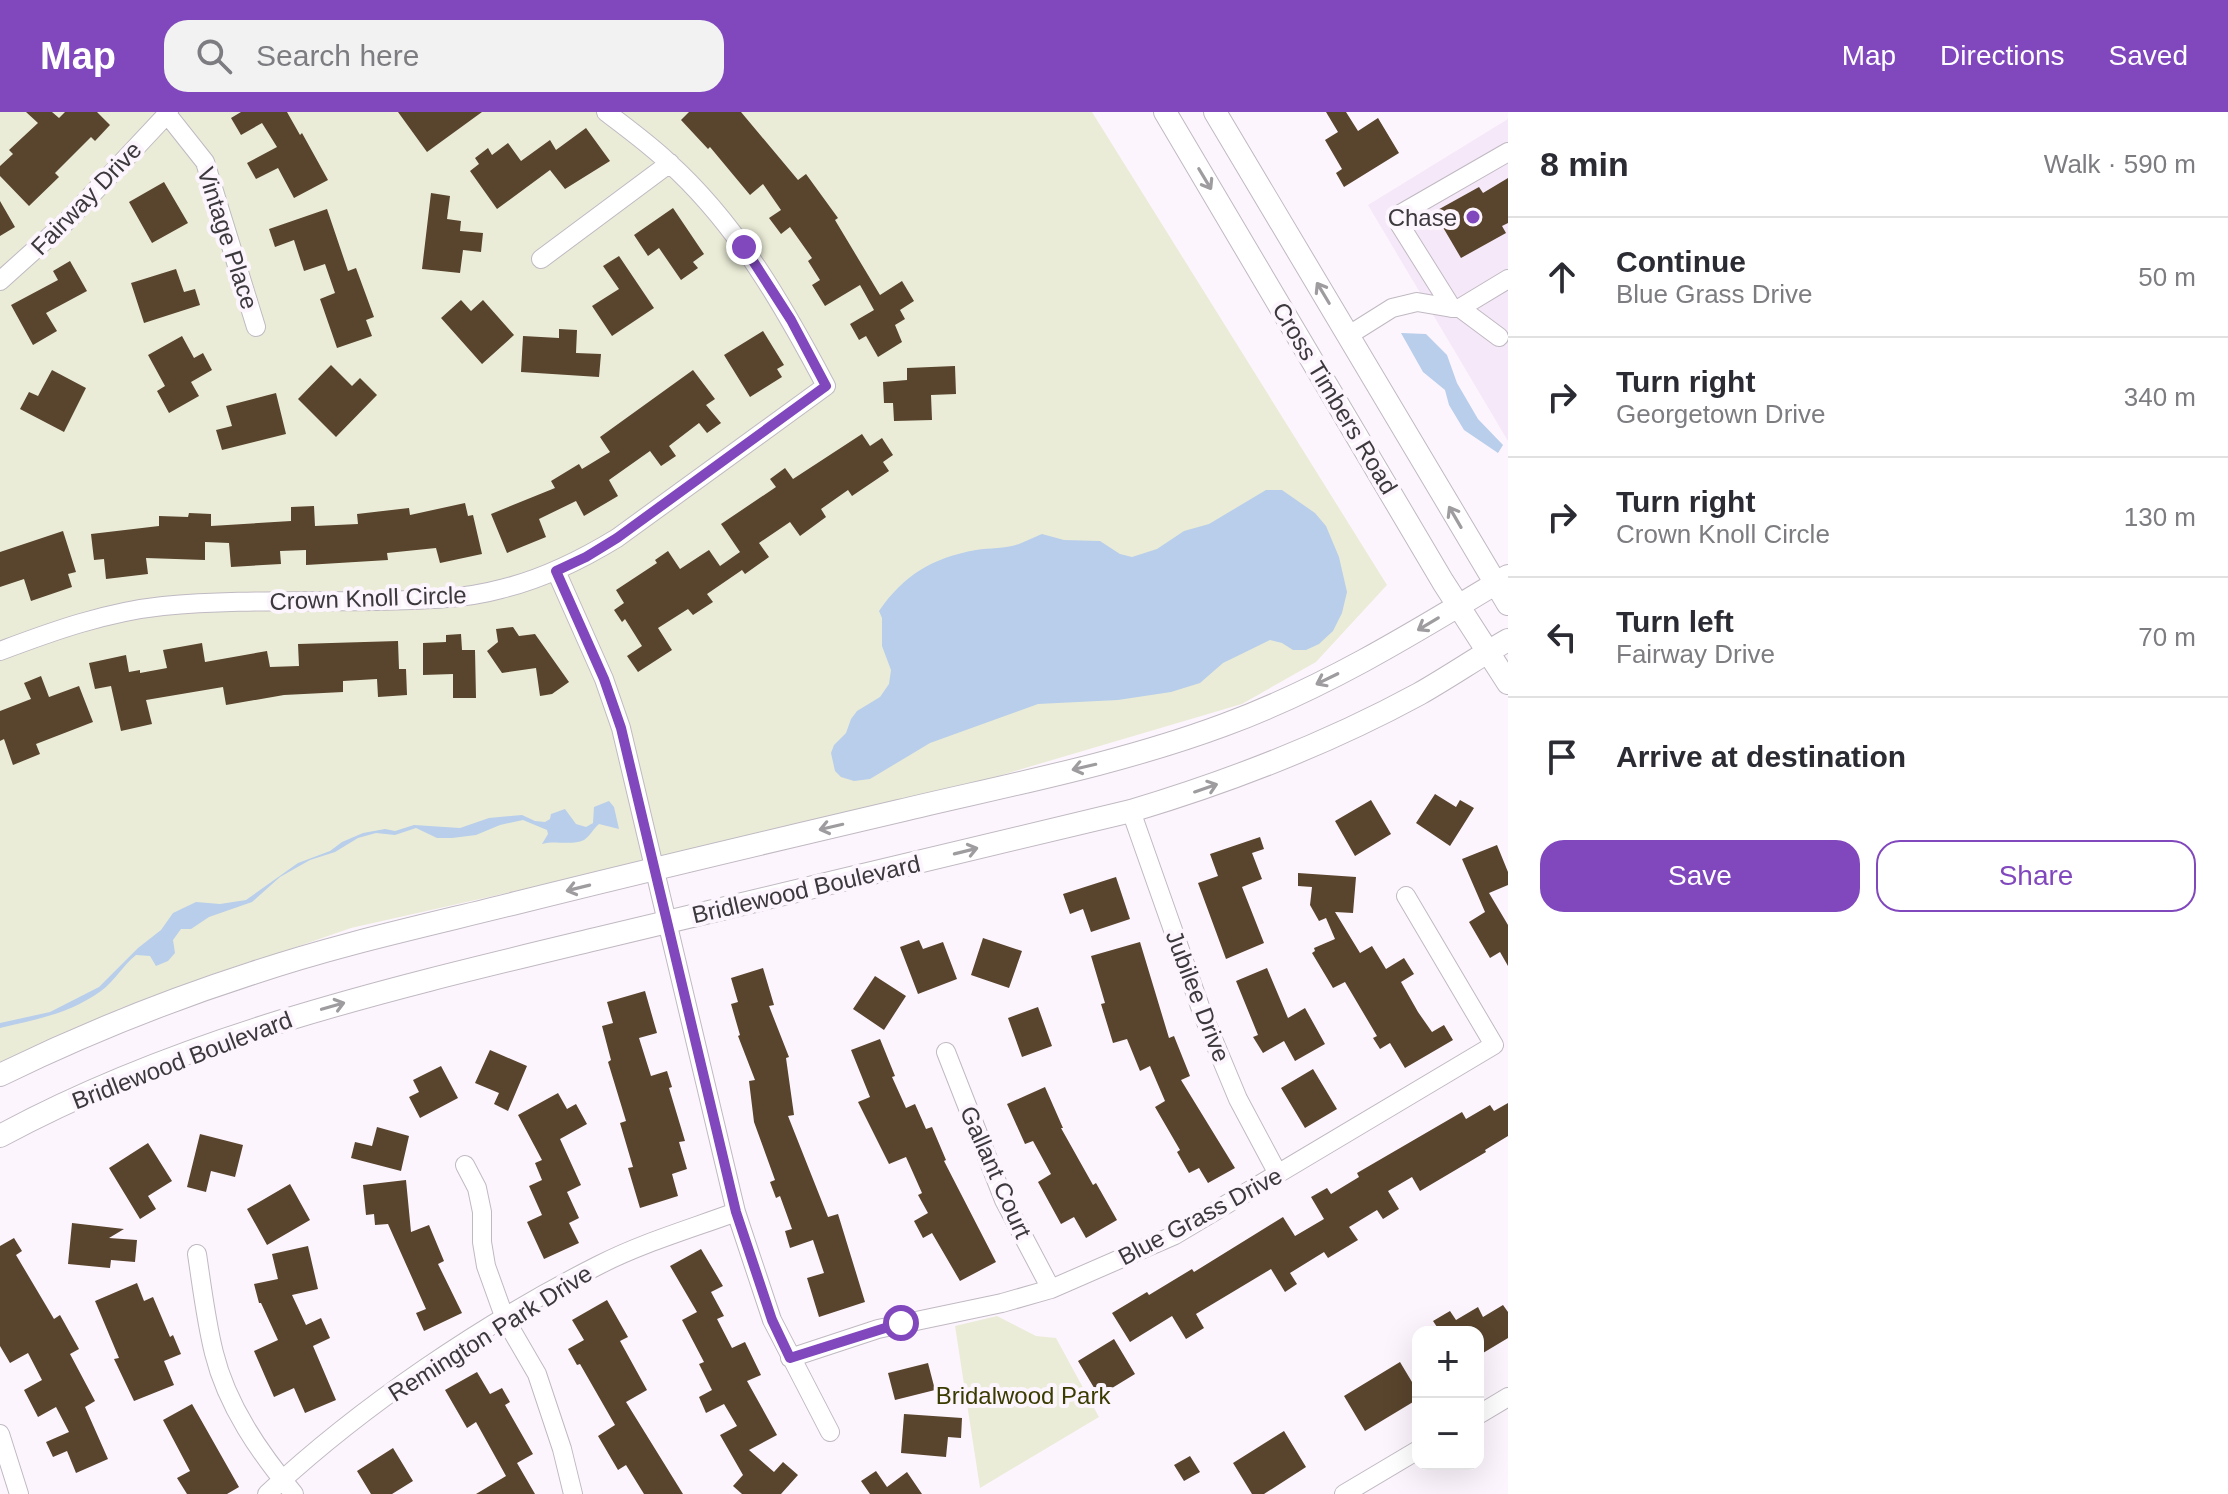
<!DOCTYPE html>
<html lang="en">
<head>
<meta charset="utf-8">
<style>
  :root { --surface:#fff; --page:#f2f2f3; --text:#2b2b33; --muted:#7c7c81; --line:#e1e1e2; --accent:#8148be }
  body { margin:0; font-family:Arial,sans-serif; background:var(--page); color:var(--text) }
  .controls { position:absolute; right:24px; bottom:24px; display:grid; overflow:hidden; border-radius:16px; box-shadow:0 8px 32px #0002 }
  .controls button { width:72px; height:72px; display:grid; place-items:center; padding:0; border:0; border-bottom:2px solid var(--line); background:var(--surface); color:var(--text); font:40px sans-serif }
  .stop { position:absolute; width:24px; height:24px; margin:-18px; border:6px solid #8148be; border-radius:50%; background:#fff }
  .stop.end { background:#8148be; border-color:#fff; box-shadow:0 2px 8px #0008 }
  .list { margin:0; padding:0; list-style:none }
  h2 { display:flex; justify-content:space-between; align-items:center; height:104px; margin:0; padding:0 32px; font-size:34px }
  h2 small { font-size:26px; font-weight:400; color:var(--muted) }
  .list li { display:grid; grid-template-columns:52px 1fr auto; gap:24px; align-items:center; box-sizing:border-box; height:120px; padding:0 32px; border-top:2px solid var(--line) }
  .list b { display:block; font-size:30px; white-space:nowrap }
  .list p { margin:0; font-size:26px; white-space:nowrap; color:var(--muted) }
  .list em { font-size:26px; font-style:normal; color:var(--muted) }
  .actions { display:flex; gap:16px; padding:24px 32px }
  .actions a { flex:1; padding:18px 0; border:2px solid var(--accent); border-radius:24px; text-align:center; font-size:28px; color:var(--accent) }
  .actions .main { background:var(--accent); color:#fff }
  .icon { flex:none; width:44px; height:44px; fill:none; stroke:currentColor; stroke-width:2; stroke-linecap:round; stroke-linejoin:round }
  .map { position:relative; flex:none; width:1508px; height:1382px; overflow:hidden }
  header { display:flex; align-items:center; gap:48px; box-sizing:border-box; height:112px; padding:0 40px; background:var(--accent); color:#fff }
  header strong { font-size:38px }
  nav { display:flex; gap:44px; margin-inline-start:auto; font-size:28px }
  .search { width:560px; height:72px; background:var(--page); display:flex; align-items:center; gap:20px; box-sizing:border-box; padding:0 28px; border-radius:24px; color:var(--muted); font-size:30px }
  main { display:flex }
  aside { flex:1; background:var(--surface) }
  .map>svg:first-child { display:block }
</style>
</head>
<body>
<header>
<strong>Map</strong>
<div class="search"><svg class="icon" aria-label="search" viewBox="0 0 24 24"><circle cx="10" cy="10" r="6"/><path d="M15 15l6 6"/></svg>Search here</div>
<nav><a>Map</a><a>Directions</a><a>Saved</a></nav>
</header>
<main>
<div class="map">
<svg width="1508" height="1382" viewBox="0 0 1508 1382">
  <rect width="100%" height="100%" fill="#fdf5fe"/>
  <path fill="#f5e8f8" d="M1508,7V329L1368,93Z"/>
  <path fill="#eaecd7" d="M0,0H1092L1387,473L1316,550L1242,592L971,672L698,738L351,816L121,896L0,955Z
    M997,1204L1036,1224L1056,1226L1099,1305L980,1376L955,1214Z"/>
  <path fill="#b8ceea" d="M1401,221L1426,222L1447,243L1457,271L1478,307L1503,333L1498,341L1464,318L1449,293L1445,278L1423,260Z
    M1266,378H1282L1315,401L1326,414L1339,445L1347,480L1342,501L1333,519L1319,532L1306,538H1293L1282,531L1270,528L1223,551L1200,571L1171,580L1118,588L1038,592L930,631L870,667L854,669L841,665L835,659L831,641L834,633L846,621L851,607L857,599L880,585L889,572L891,558L882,534V506L879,499C904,463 932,446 976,438C990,436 1006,437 1019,432C1027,429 1034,425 1042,422L1064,428L1100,429L1120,442L1132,445L1157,437L1184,419L1209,412Z
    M609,689L614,695L619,717L599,712C594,716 589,725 584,728C571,734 556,728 542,732L548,722L547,718L523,708L500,713L476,723L452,726H437L416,716L395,723L376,721L358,726L335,740L310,748L280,765L252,790L209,805L191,817H181L173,828L175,841L168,849L156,854L150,844L136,843C123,853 115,869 101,879C69,902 37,907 0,916V911L50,900L99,875L138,836L161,818L173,801L196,790L220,792L246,788L298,751L330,739L342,730L363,721L385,717L395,719L414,713L460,716L489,706L522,703L535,709L545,710L550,707L551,702L565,697L576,712L586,715L593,711L594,695Z"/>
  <path fill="#59442d" d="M26,0H52L59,6L65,0H97L110,13L95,29L91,25L55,61L59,65L29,94L0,64V54L13,42L9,38L38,11Z
    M241,0H287L300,23L302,21L328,68L294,86L278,56L256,67L247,51L277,35L262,11L241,23L231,6Z
    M398,0H482L427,40Z
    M689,0H741L798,68L806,62L838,106L835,108L880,183L902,169L914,189L900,198L905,207L895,213L902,230L878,245L866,224L859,228L850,212L874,198L860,173L825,194L812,173L820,168L808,149L812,146L790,115L781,122L769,106L781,98L763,72L750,83L710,35L708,37L681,8Z
    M1326,0H1346L1358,19L1378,6L1399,41L1344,75L1336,61L1342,57L1325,28L1338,20Z
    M586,16L610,49L565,77L550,58L497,97L470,59L479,52L475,46L488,36L492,43L508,31L521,49L550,28L556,38Z
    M1508,66V111L1502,114L1506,121L1461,146L1434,100L1479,75L1483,81Z
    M164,70L188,111L152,131L129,90Z
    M431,81L450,84L447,107L461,109L460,119L483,121L481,140L463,138L460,161L422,157Z
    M0,89L15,115L0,124Z
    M673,96L704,142L693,150L698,156L681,168L659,136L648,144L634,123Z
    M327,97L348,159L356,156L374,205L366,208L372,224L337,236L320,187L335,181L325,152L304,159L294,128L275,135L269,117Z
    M619,144L654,196L612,224L592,194L619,177L603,154Z
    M70,149L87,179L46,201L57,219L33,233L11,193L58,168L53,159Z
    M176,157L184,180L195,177L200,193L144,211L131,171Z
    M461,188L471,199L483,188L514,223L482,252L441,206Z
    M559,217L577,218L576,241L601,242L599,265L521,260L523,224L559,226Z
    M763,219L784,253L777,257L782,265L750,285L724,243Z
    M182,224L194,246L203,241L212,258L191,270L199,284L169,301L157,279L165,274L148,243Z
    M331,253L352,274L360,266L377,283L336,325L298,287Z
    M955,254L956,282L931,283L932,308L894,309L893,291H884L883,270L907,268V256Z
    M52,258L86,276L64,320L20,297L29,280L38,284Z
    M693,258L715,287L706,293L721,311L707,321L699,311L669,334L676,344L661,354L650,339L609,368L618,384L584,404L576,389L539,407L546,425L507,441L491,402L555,376L551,369L579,352L582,357L610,340L600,325Z
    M276,281L286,322L222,338L216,318L232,314L226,294Z
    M862,322L870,334L882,326L893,343L883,350L889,359L852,384L848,378L821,397L826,405L800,424L790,410L759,431L769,445L745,462L742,458L707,482L713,490L693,503L688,497L658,516L672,538L638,560L627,544L642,534L625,507L622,510L614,498L624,491L616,478L657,451L655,448L668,439L680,457L709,438L720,454L740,440L721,412L776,375L770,367L785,356L793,367Z
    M465,391L468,404L473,403L482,442L440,451L436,436L387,441L388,448L306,453V438L280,439L281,452L231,455L229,431L205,430V448L146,446L148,462L106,467L104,447L94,448L91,422L159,414V404L188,405L189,401L211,402V414L291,409V395L314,394L315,414L358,412L357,402L409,396L410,403Z
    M63,419L76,460L68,462L72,475L31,489L24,467L0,475V440Z
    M513,515L519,524L535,522L569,570L552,582L540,584L536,556L502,561L487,539L498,530L496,517Z
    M461,522L462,538H475L476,586H453V562L423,563V531L446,530V523Z
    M398,529L399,557H406L407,583L378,585L377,567L343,569V580L284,583L226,593L223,575L146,588L152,612L121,619L111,574L95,577L89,551L126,543L129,560L140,558V561L167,556L163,538L202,531L205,550L267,539L270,555L299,554L298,532Z
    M41,564L49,585L79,574L93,610L36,632L40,642L13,653L4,627L0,629V599L31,587L24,571Z
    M1435,682L1456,695L1460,688L1474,696L1450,734L1416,711Z
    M1371,688L1391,722L1355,744L1335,709Z
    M1260,725L1264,737L1252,741L1262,767L1242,775L1264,831L1226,847L1198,771L1218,764L1210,742Z
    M1497,733L1508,760V773L1489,781L1508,813V854L1500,840L1490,846L1469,810L1485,800L1462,747Z
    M1298,761L1356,765L1353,801L1335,800L1360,841L1372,834L1386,857L1404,846L1414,862L1401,870L1418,900L1432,920L1444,913L1453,928L1405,956L1390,931L1380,937L1373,926L1377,924L1345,870L1333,876L1312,841L1315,839L1314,836L1335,827L1326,806L1319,809L1310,793L1312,775L1298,774Z
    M1116,765L1130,807L1091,820L1083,797L1070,802L1063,782Z
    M983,826L1022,839L1009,876L971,863Z
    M919,828L923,837L943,830L957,867L918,882L900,835Z
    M1140,830L1169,926L1174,924L1190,964L1181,968L1235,1056L1208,1071L1199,1056L1189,1061L1177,1040L1180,1038L1155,995L1165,989L1150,954L1140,959L1127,927L1113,931L1101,892L1105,891L1091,844Z
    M763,856L774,893L769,894L789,945L786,946L794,1003L788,1004L828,1105L838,1102L865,1190L819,1205L807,1166L824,1161L813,1128L790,1136L785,1119L792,1117L780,1084L776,1086L770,1070L775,1068L754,1010L749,969L755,968L738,924L740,923L731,892L738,890L731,866Z
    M1267,856L1288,906L1305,896L1325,932L1295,949L1284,929L1263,941L1253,925L1258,923L1236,869Z
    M875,864L906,884L884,918L853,897Z
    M645,879L657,921L639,926L651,964L667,959L672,975L669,976L685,1029L679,1030L687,1057L672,1062L678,1084L640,1096L628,1056L633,1055L620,1011L626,1009L608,950L611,948L602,914L613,911L607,890Z
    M1038,895L1052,934L1022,945L1008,906Z
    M880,927L895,964L892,965L906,996L915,992L926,1017L932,1015L946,1048L944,1049L996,1150L960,1169L932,1121L923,1126L914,1109L928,1101L918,1083L922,1081L906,1045L889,1052L858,990L870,985L851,938Z
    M490,938L527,954L508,999L494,992L499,981L475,971Z
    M441,954L458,986L420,1006L409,985L419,980L413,968Z
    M1313,957L1337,997L1305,1016L1281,976Z
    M1045,975L1063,1016H1061L1093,1073L1096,1071L1117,1108L1086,1126L1074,1105L1061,1112L1038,1070L1051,1062L1033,1029L1025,1032L1007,992Z
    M558,981L567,997L576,992L587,1012L560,1027L581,1073L567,1080L579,1106L569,1111L579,1131L544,1147L527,1110L542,1103L529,1074L542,1068L535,1051L542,1048L518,1003Z
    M1508,991V1024L1485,1038L1486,1040L1420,1079L1412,1065L1388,1079L1399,1097L1383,1107L1377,1098L1349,1115L1358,1128L1328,1146L1324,1140L1290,1161L1297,1172L1285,1180L1271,1157L1196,1202L1204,1216L1186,1227L1172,1204L1130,1230L1112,1201L1147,1180L1149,1183L1192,1157L1194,1160L1283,1105L1295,1124L1324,1107L1311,1085L1327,1076L1331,1082L1359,1065L1357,1061L1462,1000L1466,1007L1490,993L1494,999Z
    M377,1015L409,1024L401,1059L351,1046L355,1030L372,1034Z
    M200,1022L243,1033L235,1065L211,1059L206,1080L187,1075Z
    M148,1031L172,1069L148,1084L156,1097L140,1107L109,1056Z
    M406,1068L411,1120L429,1113L444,1149L438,1152L462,1201L424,1219L416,1201L426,1197L388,1112L375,1113L374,1102L366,1103L363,1073Z
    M290,1072L310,1108L267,1133L247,1097Z
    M72,1111L124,1117L109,1126L137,1128L135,1150L111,1148L110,1156L68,1152Z
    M14,1126L22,1139L16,1143L54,1207L60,1203L79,1237L70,1242L95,1289L85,1295L108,1347L76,1361L67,1339L53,1345L46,1330L69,1320L56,1295L38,1305L24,1278L42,1268L28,1241L10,1251L0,1234V1134Z
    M308,1134L318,1177L292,1183L306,1213L321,1206L330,1226L313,1234L336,1288L305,1301L294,1276L274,1285L254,1239L278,1228L261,1191H259L254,1172L278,1167L272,1142Z
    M701,1137L723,1174L711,1180L724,1204L717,1207L732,1236L745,1230L761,1263L747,1269L777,1323L749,1338L774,1360L783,1350L798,1363L781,1382H742L733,1374L743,1363L720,1323L737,1314L724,1292L706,1301L699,1285L712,1278L699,1252L704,1250L682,1208L697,1200L670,1154Z
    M137,1171L144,1189L153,1185L170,1225L173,1223L181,1242L164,1249L174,1273L134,1289L114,1247L119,1246L95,1189Z
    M607,1188L628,1225L620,1229L647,1278L626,1290L683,1382H644L626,1353L618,1358L598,1324L615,1313L580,1252L577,1253L568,1237L584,1228L572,1208Z
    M1503,1193L1508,1200V1226L1478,1244V1220H1436L1439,1218L1433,1209L1450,1199L1456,1208L1478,1195L1483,1205Z
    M1114,1227L1135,1262L1099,1284L1078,1249Z
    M1400,1250L1418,1280V1287L1365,1319L1344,1284Z
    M928,1251L935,1278L895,1288L888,1261Z
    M477,1260L490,1282L502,1276L510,1290L505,1293L533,1342L517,1351L535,1382H476L506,1364L476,1310L467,1316L445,1278Z
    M192,1292L239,1375L227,1382H187L177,1366L190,1359L163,1308Z
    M904,1302L962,1306L961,1326L948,1325L946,1345L901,1341Z
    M1284,1319L1306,1355L1264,1382H1252L1233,1351Z
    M393,1336L413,1369L392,1382H371L357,1359Z
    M1190,1344L1200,1360L1184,1369L1174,1353Z
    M876,1359L887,1375L907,1360L922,1382H870L861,1369Z"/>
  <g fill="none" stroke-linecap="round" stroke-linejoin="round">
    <g stroke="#c0b9c2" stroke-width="20">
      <path id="minor" d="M167,2L205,50L256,215
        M541,147L670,51
        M0,169L68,108L169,0
        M1460,196L1508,167
        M1349,223L1392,196L1417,190L1452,196
        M1499,225L1460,196H1452L1395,105L1508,40
        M556,459L604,567L621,616L736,1100L772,1208L830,1320
        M0,539C53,519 106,500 163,494C233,487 305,490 375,489C417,488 461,488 501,477C543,467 581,448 617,426L826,274C783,193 737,112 668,50C649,32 627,16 606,0
        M1131,699L1203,903L1238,987L1278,1062
        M946,940L1004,1088L1051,1177
        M465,1053L477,1076L482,1100V1130L486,1154L505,1207L537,1262L562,1337L573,1382
        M197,1142C202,1175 206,1209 214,1241C227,1294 260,1341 294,1382
        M790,1246L878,1217L1002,1191L1051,1177L1175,1123L1494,933L1406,784
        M1478,1303L1508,1285
        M0,1322L19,1382
        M267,1382C361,1294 484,1211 599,1153C642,1131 690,1117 736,1100
        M1344,1382L1418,1338"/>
    </g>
    <g stroke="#c0b9c2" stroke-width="24">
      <path id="major" d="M1165,0L1443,470L1508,571
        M1215,0L1508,492
        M0,963C82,923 166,889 253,861C339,832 428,813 516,791C644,759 771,729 899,699C1008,673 1119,652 1224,613C1325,576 1417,519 1508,464
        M0,1024C185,924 392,876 596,827C774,784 953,742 1131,699C1231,669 1327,632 1419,582C1449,565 1478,545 1508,528"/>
    </g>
    <use href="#minor" stroke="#fff" stroke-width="18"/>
    <use href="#major" stroke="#fff" stroke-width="22"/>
  </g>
  <defs><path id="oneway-shaft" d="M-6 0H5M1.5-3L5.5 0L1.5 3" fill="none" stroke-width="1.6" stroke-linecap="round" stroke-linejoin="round" transform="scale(2)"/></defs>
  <g stroke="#9e9c9e">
    <use href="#oneway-shaft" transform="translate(1205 67) rotate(59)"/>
    <use href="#oneway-shaft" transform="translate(1323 181) rotate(-121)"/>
    <use href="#oneway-shaft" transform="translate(1455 405) rotate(-120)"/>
    <use href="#oneway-shaft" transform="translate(1428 512) rotate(149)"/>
    <use href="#oneway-shaft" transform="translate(1327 567) rotate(154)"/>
    <use href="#oneway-shaft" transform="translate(1084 655) rotate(167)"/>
    <use href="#oneway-shaft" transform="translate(1206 676) rotate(-19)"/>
    <use href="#oneway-shaft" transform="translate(831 715) rotate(167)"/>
    <use href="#oneway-shaft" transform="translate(966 739) rotate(-14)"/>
    <use href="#oneway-shaft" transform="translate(578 776) rotate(166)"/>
    <use href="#oneway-shaft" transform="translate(333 894) rotate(-16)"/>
  </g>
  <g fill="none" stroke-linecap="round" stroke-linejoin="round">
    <path stroke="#8148be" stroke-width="10" d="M744,135L791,208L826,274L617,426L586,445L556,459L604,567L621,616L736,1100L772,1208L790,1246L901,1211"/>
  </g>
  <circle fill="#8148be" stroke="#fdf5fe" stroke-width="3" cx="1473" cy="105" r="8"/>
  <g text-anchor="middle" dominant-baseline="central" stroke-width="8" stroke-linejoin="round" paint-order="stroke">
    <g font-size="24" fill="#3c393d" stroke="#fdf5fe">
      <text transform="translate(86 86) rotate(-46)">Fairway Drive</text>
      <text transform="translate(228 126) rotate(72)">Vintage Place</text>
      <text transform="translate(1335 286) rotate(59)">Cross Timbers Road</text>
      <text transform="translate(368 486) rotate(-2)">Crown Knoll Circle</text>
      <text transform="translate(806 777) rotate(-13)">Bridlewood Boulevard</text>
      <text transform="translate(1198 884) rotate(69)">Jubilee Drive</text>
      <text transform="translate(182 948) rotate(-21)">Bridlewood Boulevard</text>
      <text transform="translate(996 1060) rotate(66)">Gallant Court</text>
      <text transform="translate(1200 1104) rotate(-28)">Blue Grass Drive</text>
      <text transform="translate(490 1221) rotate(-32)">Remington Park Drive</text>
    </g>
    <g font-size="24" fill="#3c393d" stroke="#fdf5fe" text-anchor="end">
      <text x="1457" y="105">Chase</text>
    </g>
    <g font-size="24" fill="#3a3b00" stroke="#fdf5fe">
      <text x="1023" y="1283">Bridalwood Park</text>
    </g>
  </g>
</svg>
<div class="controls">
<button>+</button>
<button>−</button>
</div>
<div class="stop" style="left:901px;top:1211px"></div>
<div class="stop end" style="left:744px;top:135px"></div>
</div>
<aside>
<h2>8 min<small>Walk · 590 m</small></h2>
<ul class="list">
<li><svg class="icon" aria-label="ahead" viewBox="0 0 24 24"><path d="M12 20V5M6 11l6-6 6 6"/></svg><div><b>Continue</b><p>Blue Grass Drive</p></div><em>50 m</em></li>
<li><svg class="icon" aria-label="right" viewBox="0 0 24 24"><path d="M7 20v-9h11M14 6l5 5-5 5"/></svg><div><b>Turn right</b><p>Georgetown Drive</p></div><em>340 m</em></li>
<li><svg class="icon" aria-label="right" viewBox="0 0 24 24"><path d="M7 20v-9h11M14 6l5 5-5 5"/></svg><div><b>Turn right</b><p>Crown Knoll Circle</p></div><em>130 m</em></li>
<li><svg class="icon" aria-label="left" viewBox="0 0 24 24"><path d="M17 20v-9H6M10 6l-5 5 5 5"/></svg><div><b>Turn left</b><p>Fairway Drive</p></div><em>70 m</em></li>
<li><svg class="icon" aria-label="arrive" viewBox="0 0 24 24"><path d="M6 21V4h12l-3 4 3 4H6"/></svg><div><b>Arrive at destination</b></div></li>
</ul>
<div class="actions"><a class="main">Save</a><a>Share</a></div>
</aside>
</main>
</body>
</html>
